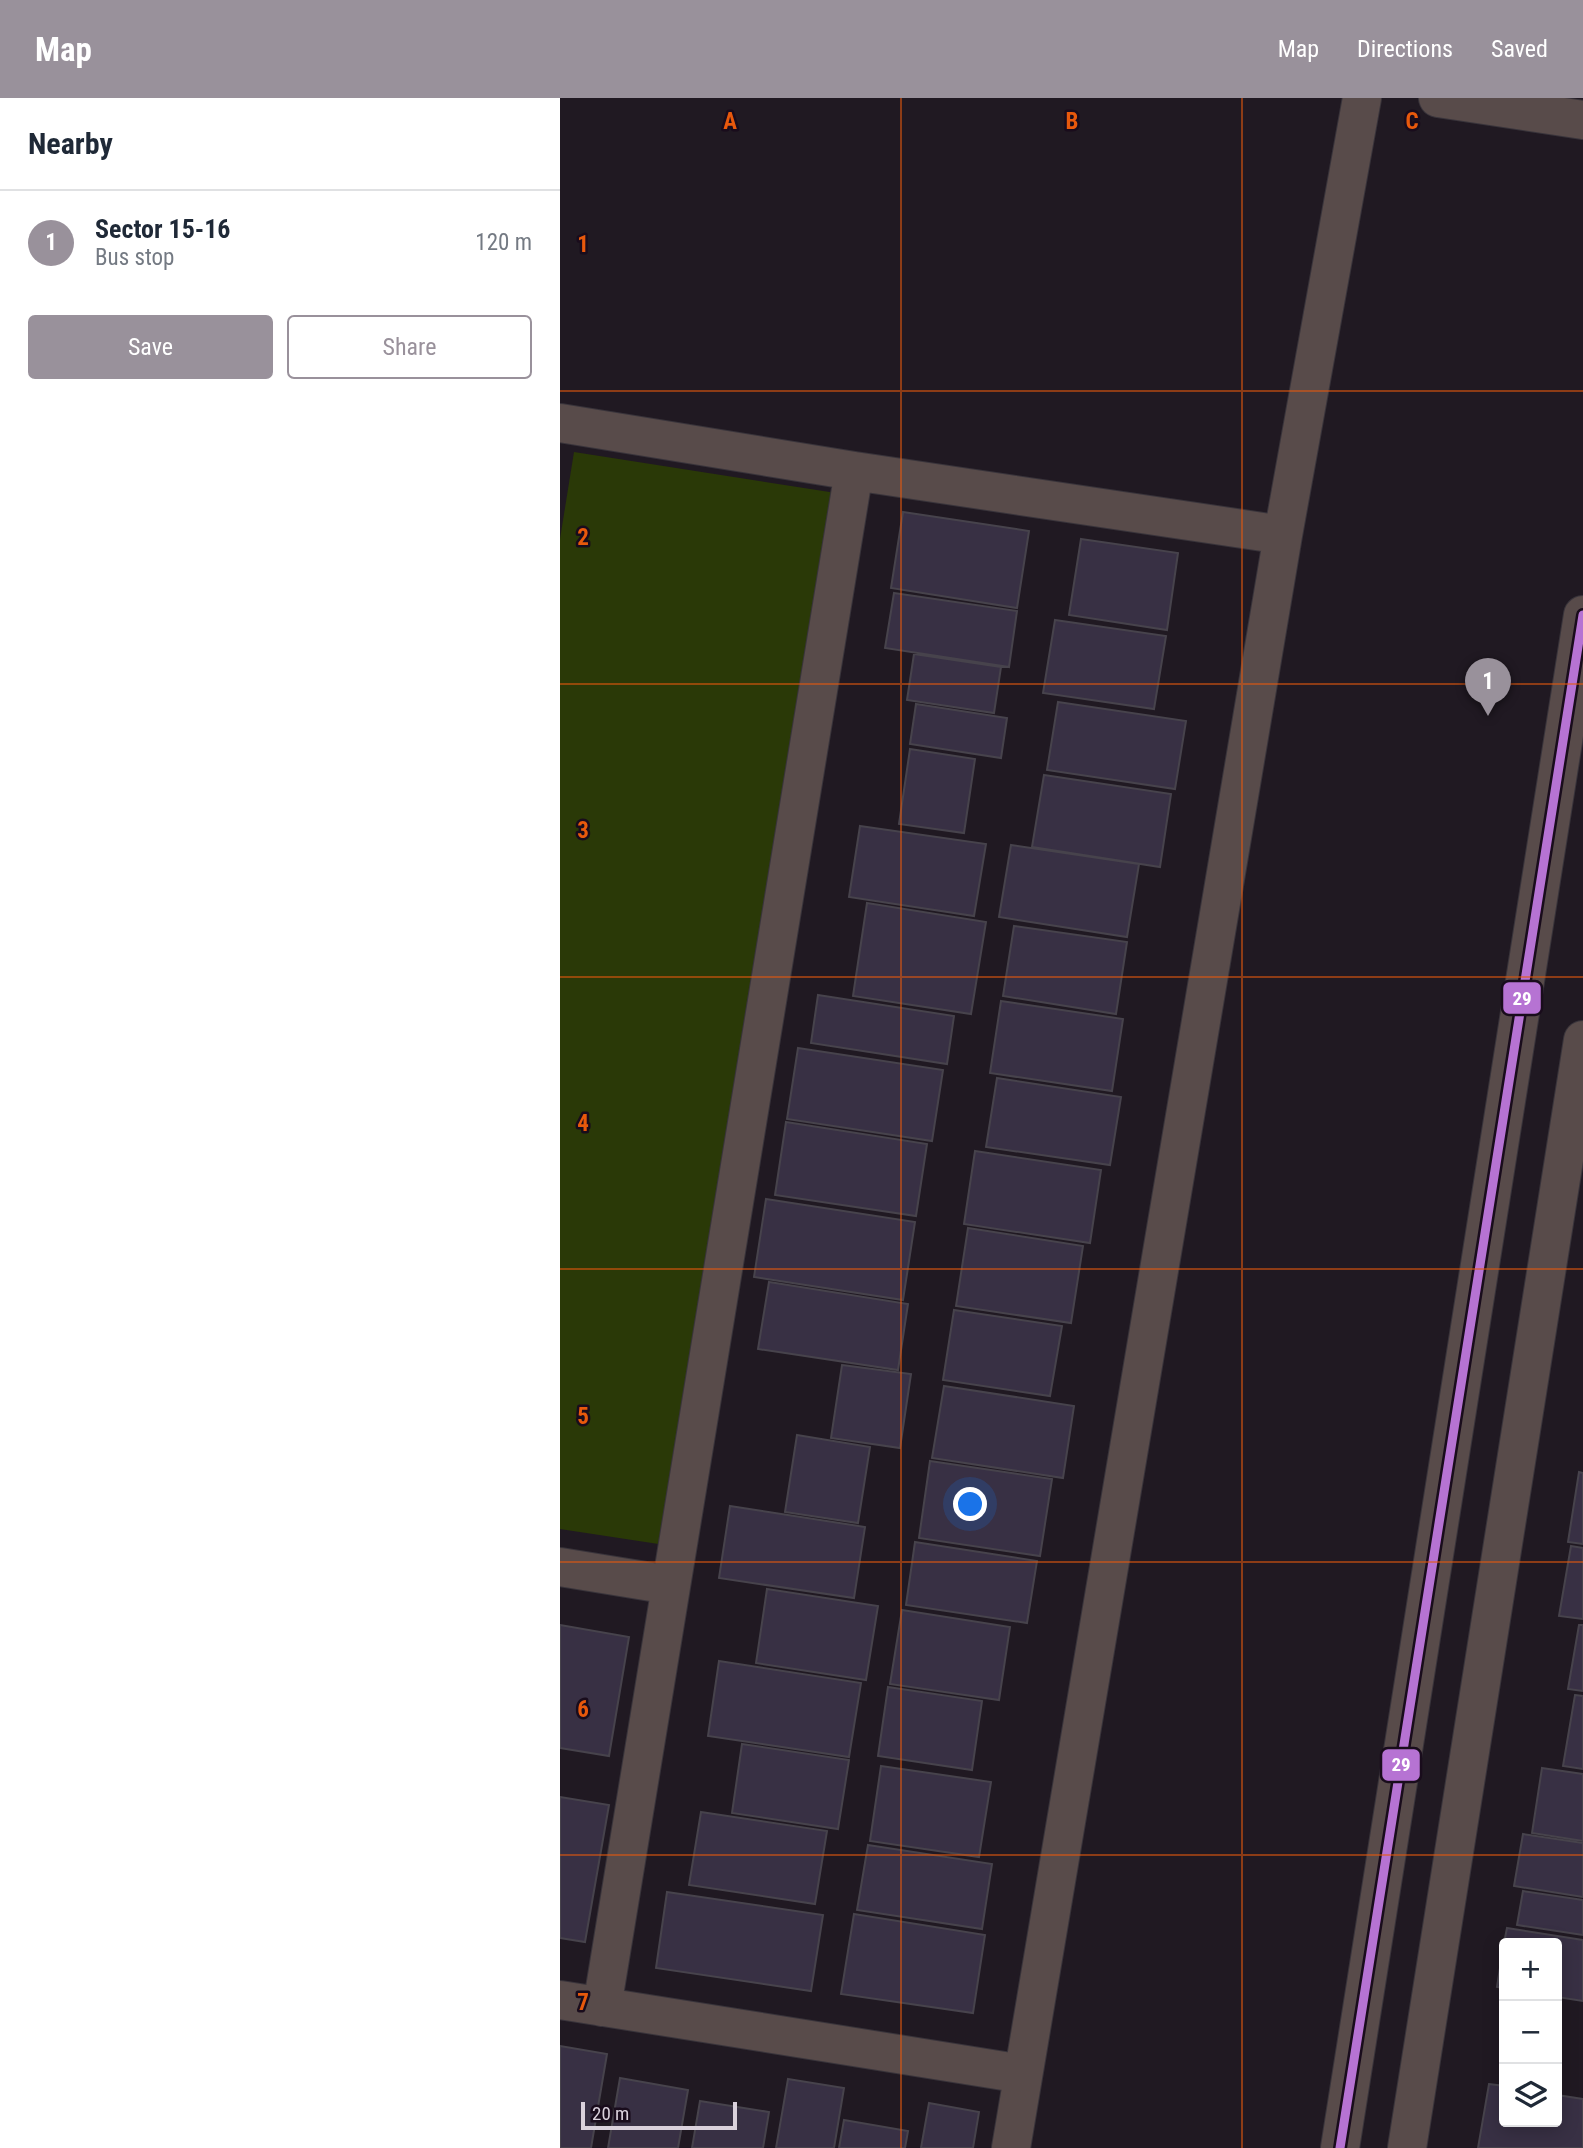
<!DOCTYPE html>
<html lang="en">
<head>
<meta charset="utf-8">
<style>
  :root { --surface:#fff; --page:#f6f6f7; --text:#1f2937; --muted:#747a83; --line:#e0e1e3; --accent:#99919b }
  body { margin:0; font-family:"Roboto Condensed",sans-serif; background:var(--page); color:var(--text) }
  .controls { position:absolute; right:21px; bottom:21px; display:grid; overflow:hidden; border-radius:7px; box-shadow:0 4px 18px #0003 }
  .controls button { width:63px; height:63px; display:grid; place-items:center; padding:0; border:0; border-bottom:2px solid var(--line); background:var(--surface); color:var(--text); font:35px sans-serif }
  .scale { position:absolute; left:21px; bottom:18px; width:156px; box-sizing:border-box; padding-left:7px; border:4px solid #dad1dc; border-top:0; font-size:19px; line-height:24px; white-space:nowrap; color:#dad1dc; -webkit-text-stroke:5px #190c1c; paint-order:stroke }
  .you { position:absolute; left:411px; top:1407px; width:24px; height:24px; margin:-18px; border:5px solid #fff; border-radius:50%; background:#1a73e8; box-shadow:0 0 0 10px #1a73e833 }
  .badge { display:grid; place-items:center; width:46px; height:46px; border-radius:50%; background:var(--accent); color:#fff; font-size:23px; font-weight:700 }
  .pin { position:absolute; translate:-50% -58px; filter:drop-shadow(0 2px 4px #0008) }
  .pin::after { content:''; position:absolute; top:37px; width:24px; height:21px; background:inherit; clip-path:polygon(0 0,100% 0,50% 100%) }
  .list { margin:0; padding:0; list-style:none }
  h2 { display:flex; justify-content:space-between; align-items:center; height:91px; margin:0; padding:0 28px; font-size:30px }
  h2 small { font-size:23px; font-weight:400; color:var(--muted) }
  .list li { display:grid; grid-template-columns:46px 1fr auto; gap:21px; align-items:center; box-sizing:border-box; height:105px; padding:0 28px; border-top:2px solid var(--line) }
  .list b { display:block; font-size:26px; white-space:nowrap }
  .list p { margin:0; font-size:23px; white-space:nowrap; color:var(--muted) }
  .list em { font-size:23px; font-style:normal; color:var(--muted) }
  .actions { display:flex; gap:14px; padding:21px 28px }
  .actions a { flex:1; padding:16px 0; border:2px solid var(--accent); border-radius:7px; text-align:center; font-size:24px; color:var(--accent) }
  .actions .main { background:var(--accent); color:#fff }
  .icon { flex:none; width:38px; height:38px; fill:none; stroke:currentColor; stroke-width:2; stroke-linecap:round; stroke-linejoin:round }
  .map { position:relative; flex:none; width:1023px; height:2050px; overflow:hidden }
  header { display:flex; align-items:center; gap:42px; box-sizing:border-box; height:98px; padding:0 35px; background:var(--accent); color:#fff }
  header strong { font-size:33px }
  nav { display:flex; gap:38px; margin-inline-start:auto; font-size:24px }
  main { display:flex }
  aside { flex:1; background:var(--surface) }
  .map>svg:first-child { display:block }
</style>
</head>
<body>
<header>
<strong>Map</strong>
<nav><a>Map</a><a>Directions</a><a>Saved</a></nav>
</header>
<main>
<aside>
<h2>Nearby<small></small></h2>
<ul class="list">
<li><span class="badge">1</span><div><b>Sector 15-16</b><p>Bus stop</p></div><em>120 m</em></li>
</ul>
<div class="actions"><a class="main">Save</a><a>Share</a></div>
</aside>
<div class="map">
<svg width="1023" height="2050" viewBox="0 0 1023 2050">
  <rect width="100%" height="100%" fill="#201922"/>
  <path fill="#2a3907" d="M14,354L276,395L105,1447L0,1431V441Z"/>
  <path fill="#383044" stroke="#47434c" stroke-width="2" d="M343,414L469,433L457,510L331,490Z
    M521,441L618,455L607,532L509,517Z
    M334,495L457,513L449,569L325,550Z
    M495,522L606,538L594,611L483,595Z
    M354,556L441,569L434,615L347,602Z
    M498,604L626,623L615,691L487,672Z
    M356,606L447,620L441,660L350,646Z
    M350,651L415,661L404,735L339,726Z
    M484,677L611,696L600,769L472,749Z
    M300,728L426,746L414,818L289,799Z
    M451,747L579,766L567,839L439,819Z
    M307,805L426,824L411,916L293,898Z
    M454,828L567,844L556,916L443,898Z
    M258,897L394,918L387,966L251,945Z
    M441,903L563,921L552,993L430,975Z
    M238,950L383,972L372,1043L227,1021Z
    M437,980L561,999L550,1067L426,1049Z
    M226,1024L367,1046L356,1118L215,1097Z
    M415,1053L541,1072L530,1145L404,1126Z
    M206,1101L355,1124L343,1202L194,1179Z
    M408,1130L523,1148L511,1225L396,1208Z
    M209,1184L348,1206L338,1272L198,1251Z
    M394,1212L502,1228L490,1298L383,1282Z
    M282,1267L351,1276L340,1350L271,1340Z
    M384,1288L514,1308L503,1380L372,1360Z
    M237,1337L310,1349L298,1425L225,1414Z
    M370,1363L492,1381L480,1458L359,1440Z
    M1019,1374L1023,1375V1446L1008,1444Z
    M170,1408L305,1429L294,1500L159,1480Z
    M355,1444L477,1463L467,1525L346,1507Z
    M1011,1448L1023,1450V1521L999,1518Z
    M207,1491L318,1508L306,1582L196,1565Z
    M342,1512L450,1529L439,1602L330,1586Z
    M0,1527L69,1539L49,1658L0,1650Z
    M1019,1527H1023V1593L1008,1591Z
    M159,1563L301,1585L289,1659L148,1638Z
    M328,1589L422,1603L412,1672L318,1658Z
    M1015,1597L1023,1598V1671L1003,1668Z
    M182,1646L289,1662L278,1731L172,1715Z
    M321,1668L431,1684L419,1759L310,1743Z
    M982,1670L1023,1676V1743L972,1735Z
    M0,1699L49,1707L25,1844L0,1840Z
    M141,1714L267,1733L255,1806L129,1787Z
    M963,1736L1023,1745V1799L954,1788Z
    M308,1747L432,1766L422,1831L297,1812Z
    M963,1793L1023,1802V1837L957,1827Z
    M107,1794L263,1817L251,1893L96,1870Z
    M294,1816L425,1837L413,1915L281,1896Z
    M947,1830L1023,1842V1903L997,1899V1845H944Z
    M944,1845V1890L937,1889Z
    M0,1948L47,1956L31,2050H0Z
    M60,1980L128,1992L118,2050H48Z
    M228,1981L284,1990L274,2050H216Z
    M929,1986L944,1988V2024H997V1997L1023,2001V2050H918Z
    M140,2003L209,2014L203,2050H132Z
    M369,2005L419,2014L413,2050H361Z
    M284,2022L348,2033L345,2050H279Z"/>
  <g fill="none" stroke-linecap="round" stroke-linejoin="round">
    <g stroke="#39343b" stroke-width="40">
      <path id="minor" d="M878,0L1023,22
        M0,325L294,373L723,437
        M0,1469L110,1487
        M0,1902L463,1976
        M42,1909L294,373
        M451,2050L723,437L802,0
        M780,2050L1023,517
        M847,2050L1023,942"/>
    </g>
    <use href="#minor" stroke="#584b4a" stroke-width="38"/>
    <g stroke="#190c1c" stroke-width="14">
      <path id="bus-1" d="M780,2050L1023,517"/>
    </g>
    <use href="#bus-1" stroke="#b673d3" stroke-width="9"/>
  </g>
  <path fill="none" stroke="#e8590c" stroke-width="2" stroke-opacity="0.55" d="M341,0V2050M682,0V2050M0,293H1023M0,586H1023M0,879H1023M0,1171H1023M0,1464H1023M0,1757H1023"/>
  <g font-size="23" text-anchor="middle" font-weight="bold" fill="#e8590c" stroke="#190c1c" stroke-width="5" stroke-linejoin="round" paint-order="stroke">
    <text x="170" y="31">A</text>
    <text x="512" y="31">B</text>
    <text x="852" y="31">C</text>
    <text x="23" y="154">1</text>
    <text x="23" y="447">2</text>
    <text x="23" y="740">3</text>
    <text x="23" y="1033">4</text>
    <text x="23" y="1326">5</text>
    <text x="23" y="1619">6</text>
    <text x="23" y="1912">7</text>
  </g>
  <g stroke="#190c1c" stroke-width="2.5">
    <rect x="942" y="883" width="40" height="34" rx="7" fill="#b673d3"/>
    <rect x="821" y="1650" width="40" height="34" rx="7" fill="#b673d3"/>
  </g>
  <g font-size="19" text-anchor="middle" font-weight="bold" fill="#fff">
    <text x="962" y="907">29</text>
    <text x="841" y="1673">29</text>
  </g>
</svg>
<div class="controls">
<button>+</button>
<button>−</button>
<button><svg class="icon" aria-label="layers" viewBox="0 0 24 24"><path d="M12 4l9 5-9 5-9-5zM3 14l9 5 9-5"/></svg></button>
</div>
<div class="scale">20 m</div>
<div class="you"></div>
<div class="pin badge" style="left:928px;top:618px">1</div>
</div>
</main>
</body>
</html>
